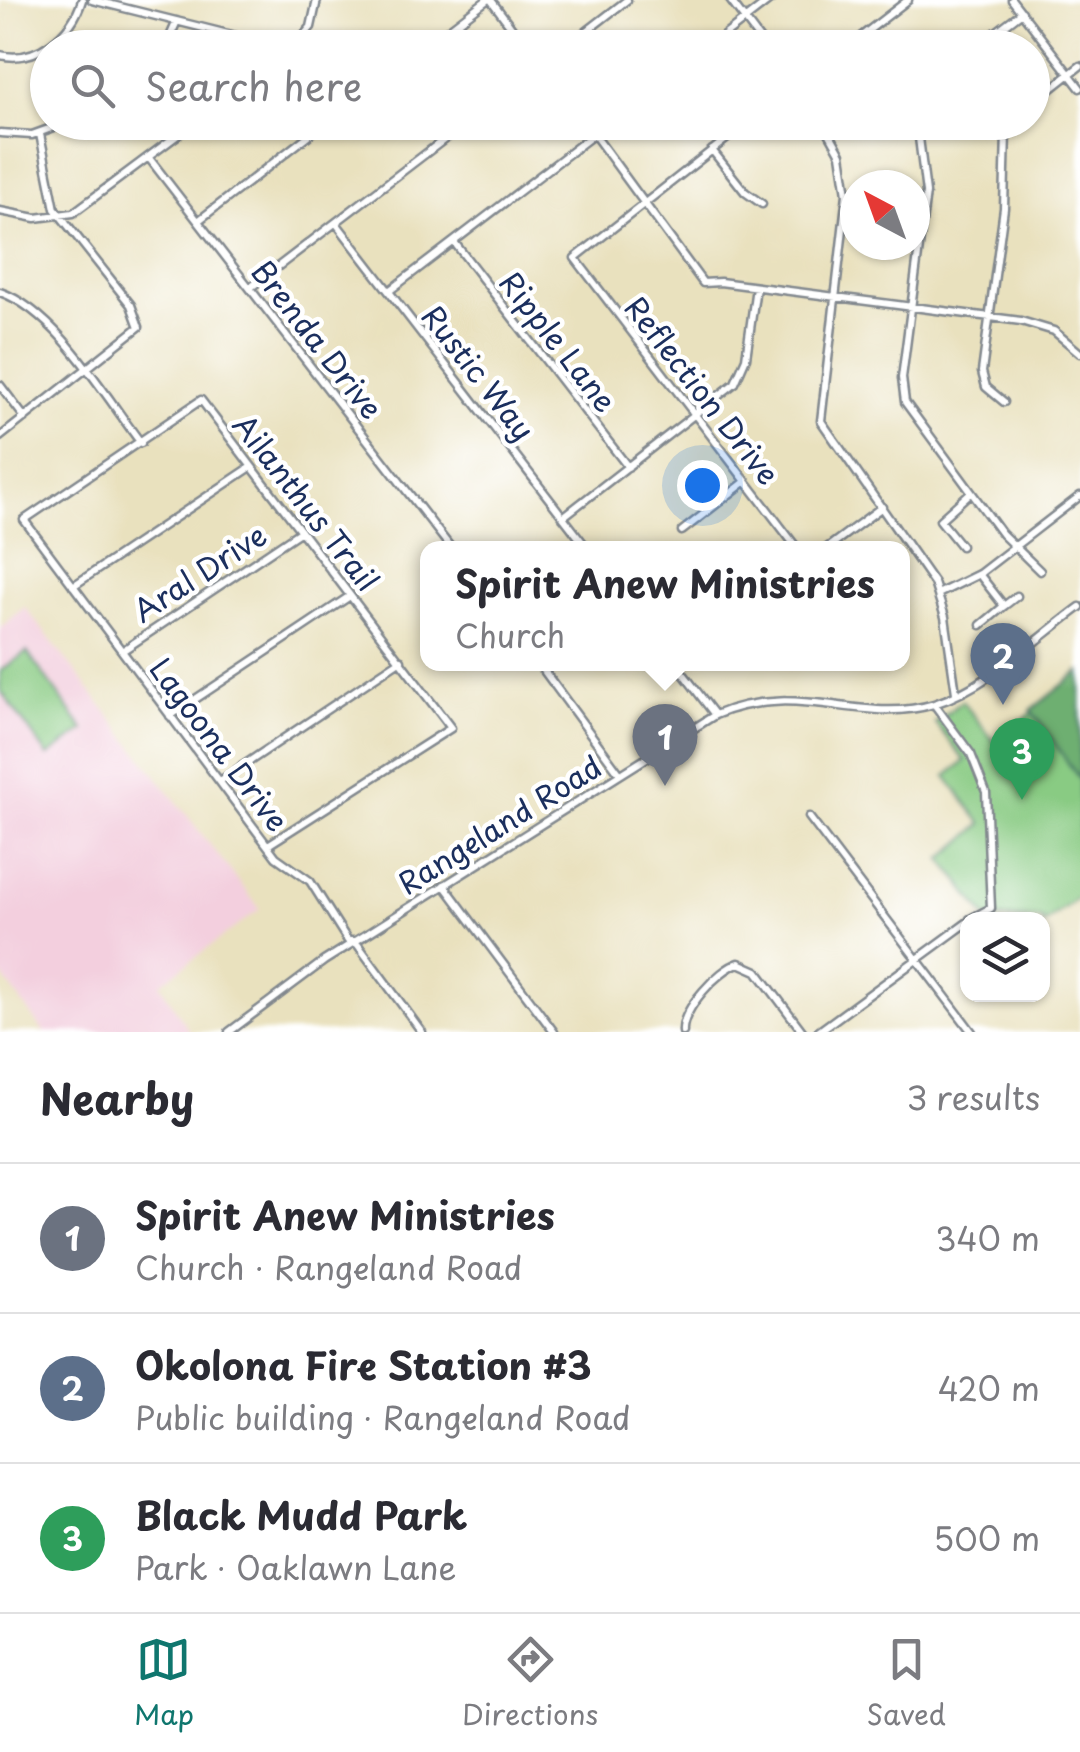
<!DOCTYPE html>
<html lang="en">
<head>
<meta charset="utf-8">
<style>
  :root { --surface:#fff; --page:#f7f7f7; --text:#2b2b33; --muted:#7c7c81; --line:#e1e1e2; --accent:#0f766e }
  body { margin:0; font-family:"Playpen Sans",sans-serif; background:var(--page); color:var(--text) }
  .controls { position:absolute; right:30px; bottom:30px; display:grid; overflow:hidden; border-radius:20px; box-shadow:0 2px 8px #0004 }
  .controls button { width:90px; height:90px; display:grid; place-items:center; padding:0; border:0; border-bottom:2px solid var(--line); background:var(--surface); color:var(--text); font:50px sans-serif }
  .compass { position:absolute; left:840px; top:170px; width:90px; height:90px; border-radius:50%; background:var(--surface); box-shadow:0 2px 8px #0004; rotate:319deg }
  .you { position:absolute; left:702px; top:485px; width:35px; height:35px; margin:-25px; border:8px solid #fff; border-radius:50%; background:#1a73e8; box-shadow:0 0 0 15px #1a73e833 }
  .badge { display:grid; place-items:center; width:65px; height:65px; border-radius:50%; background:var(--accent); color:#fff; font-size:32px; font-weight:700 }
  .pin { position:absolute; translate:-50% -82px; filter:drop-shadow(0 2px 5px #0008) }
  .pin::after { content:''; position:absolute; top:52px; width:35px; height:30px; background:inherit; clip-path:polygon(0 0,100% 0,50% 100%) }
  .popup { position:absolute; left:420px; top:541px; width:490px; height:130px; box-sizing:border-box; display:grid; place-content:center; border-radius:20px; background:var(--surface); filter:drop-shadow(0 2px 8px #0005); font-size:32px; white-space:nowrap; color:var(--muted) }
  .popup b { font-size:38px; color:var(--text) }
  .popup::after { content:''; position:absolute; left:50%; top:100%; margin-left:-20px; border:20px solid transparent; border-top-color:var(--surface) }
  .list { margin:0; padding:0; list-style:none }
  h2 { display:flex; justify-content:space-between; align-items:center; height:130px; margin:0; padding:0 40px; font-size:42px }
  h2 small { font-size:32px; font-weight:400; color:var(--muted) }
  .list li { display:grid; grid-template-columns:65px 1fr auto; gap:30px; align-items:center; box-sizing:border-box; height:150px; padding:0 40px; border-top:2px solid var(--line) }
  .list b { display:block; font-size:38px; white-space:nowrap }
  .list p { margin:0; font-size:32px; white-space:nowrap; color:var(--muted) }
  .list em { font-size:32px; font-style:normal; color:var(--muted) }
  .icon { flex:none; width:55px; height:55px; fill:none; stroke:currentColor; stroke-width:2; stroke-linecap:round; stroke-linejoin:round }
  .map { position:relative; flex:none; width:1080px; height:1032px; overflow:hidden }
  .search { position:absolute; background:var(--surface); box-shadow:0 2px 8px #0004; left:30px; right:30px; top:30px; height:110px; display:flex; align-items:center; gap:25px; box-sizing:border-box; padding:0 35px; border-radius:55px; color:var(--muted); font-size:38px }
  .sheet { height:580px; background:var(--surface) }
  nav { display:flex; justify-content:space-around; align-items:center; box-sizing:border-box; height:140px; border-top:2px solid var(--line); background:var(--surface); font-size:28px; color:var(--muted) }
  nav a { display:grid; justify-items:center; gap:5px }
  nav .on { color:var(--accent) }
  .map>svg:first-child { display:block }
</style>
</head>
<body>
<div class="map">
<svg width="1080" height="1032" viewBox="0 0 1080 1032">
  <rect width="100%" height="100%" fill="#fff"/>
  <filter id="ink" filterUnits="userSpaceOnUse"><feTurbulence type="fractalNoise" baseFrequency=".01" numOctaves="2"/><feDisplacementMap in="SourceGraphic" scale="20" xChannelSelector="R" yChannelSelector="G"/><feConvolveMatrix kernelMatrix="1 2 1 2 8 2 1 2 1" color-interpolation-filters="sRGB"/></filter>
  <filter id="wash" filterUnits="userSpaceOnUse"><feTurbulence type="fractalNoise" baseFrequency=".0048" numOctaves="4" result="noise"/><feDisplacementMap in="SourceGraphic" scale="40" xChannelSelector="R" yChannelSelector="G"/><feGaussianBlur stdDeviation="2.25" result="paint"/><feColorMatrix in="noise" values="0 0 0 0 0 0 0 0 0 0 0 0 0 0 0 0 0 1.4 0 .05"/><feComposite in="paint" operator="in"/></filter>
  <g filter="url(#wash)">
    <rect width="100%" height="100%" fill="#e9e1be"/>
    <path fill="#f3cfde" d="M25,607L260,909L160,984L190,1032H44L0,973V628Z"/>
    <path fill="#89cb83" stroke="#527d70" stroke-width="2.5" d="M27,652L84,730L48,756L0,690V671Z
      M1080,678V896L1043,924L1042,919H987L942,859L982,824L946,776L965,761L935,723L962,701L994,741Z"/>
    <path fill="#6eaf71" stroke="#446f68" stroke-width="2.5" d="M1080,671V780L1031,710Z"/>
  </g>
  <g filter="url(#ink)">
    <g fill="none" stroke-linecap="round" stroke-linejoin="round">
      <g stroke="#82888e" stroke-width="11">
        <path id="street" d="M92,0L240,37L258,48
          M491,0L527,48
          M730,0L766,48
          M1012,0L1080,88
          M165,48L177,21
          M293,48L311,27L317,0
          M424,48L487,0
          M565,48L627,0
          M708,48L770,0
          M846,48L908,0
          M975,48L1022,12
          M0,55C36,64 72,34 82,0
          M1032,104L1080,66
          M585,122L703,283L720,282L1021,321L1054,331L1080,353
          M748,122L575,258L797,548
          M823,122L841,154L847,194L821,421L934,583L945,617L956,693
          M917,122L926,193L902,378L905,402L1002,534L1040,571
          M0,133L32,135L68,122
          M712,150L745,192L762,204
          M149,158L451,548
          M0,211L36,218L73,213L195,122
          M198,221L326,122
          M336,223L587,548
          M454,242L628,467
          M250,288L467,122
          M389,291L610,122
          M0,292C57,312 105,396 141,443
          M0,385L25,418
          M1004,402L986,387L982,372L1004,208L1006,132L1016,122
          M0,437L139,327L131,305L55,209L40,134
          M563,517L735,383L746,358L756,287
          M682,531L745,482
          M961,546L940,520L970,493
          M827,548L882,507
          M979,574L1004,606L981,625
          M73,586L251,467
          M938,594L979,574L1080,496
          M1004,606L1017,596
          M122,651L301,531
          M539,664L620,774
          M676,664L715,715
          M934,704L971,754L986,792L991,908L970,919
          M170,716L350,596
          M220,781L401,660
          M809,817L972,1032
          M268,845L451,728L201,400L24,520L276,857L310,881L348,941H355L422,1032
          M444,885L554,1032
          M229,1032L324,961L715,715C800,680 862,726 934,704C988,687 1035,640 1080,607
          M683,1032C681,1010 719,969 739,963L757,971L803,1032
          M818,1032L968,922"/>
      </g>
      <use href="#street" stroke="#fff" stroke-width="6"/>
    </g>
  </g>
  <g text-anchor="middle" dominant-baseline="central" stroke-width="9" stroke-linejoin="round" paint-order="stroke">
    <g font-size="30" fill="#1b2f5e" stroke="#fff">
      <text transform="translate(318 339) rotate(52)">Brenda Drive</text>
      <text transform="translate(559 341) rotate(52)">Ripple Lane</text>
      <text transform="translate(479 372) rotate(52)">Rustic Way</text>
      <text transform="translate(703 390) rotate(52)">Reflection Drive</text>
      <text transform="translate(307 502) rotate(52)">Ailanthus Trail</text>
      <text transform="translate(199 572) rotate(-33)">Aral Drive</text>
      <text transform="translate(220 744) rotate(53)">Lagoona Drive</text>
      <text transform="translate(499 824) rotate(-32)">Rangeland Road</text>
    </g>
  </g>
</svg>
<div class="controls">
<button><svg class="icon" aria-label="layers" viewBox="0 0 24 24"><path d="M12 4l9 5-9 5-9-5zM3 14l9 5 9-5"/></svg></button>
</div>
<svg class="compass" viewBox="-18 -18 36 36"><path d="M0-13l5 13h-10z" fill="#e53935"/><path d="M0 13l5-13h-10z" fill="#7c7c81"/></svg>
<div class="you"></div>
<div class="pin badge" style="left:665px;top:786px;background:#6b7280">1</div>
<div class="popup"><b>Spirit Anew Ministries</b>Church</div>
<div class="pin badge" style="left:1003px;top:705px;background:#5c6f8a">2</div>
<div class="pin badge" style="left:1022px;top:800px;background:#2e9e5b">3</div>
<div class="search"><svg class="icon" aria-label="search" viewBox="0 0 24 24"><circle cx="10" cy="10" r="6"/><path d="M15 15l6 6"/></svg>Search here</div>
</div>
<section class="sheet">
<h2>Nearby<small>3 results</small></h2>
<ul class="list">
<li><span class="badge" style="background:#6b7280">1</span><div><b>Spirit Anew Ministries</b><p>Church · Rangeland Road</p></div><em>340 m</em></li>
<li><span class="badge" style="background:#5c6f8a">2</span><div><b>Okolona Fire Station #3</b><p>Public building · Rangeland Road</p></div><em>420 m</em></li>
<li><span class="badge" style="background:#2e9e5b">3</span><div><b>Black Mudd Park</b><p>Park · Oaklawn Lane</p></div><em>500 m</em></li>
</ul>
</section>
<nav>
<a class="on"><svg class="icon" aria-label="map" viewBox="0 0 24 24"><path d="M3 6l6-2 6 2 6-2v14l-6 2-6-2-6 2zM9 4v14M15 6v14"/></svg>Map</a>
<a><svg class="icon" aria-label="directions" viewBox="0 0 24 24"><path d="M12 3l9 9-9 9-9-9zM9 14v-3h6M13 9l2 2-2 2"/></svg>Directions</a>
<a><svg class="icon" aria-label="saved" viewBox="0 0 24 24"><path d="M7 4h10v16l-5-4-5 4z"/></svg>Saved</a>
</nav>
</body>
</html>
